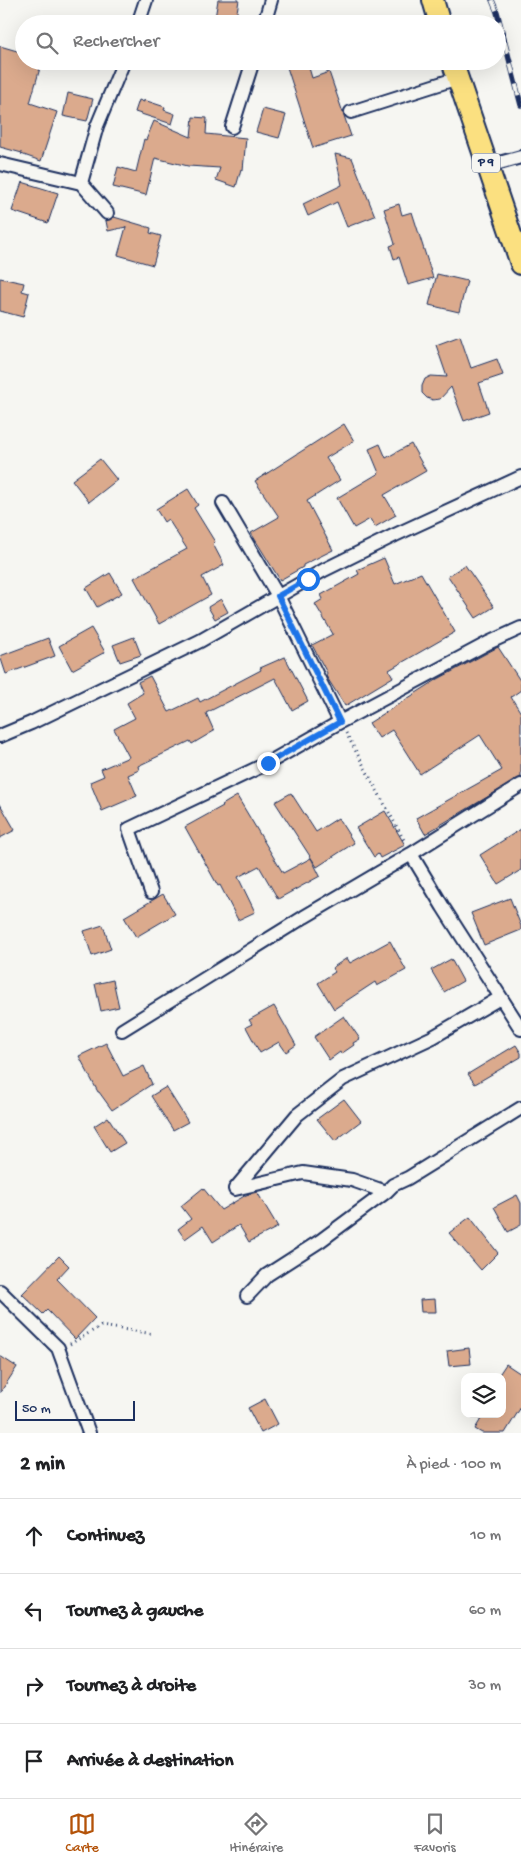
<!DOCTYPE html>
<html lang="fr">
<head>
<meta charset="utf-8">
<style>
  :root { --surface:#fff; --page:#f2f2f2; --text:#202124; --muted:#757577; --line:#e0e0e0; --accent:#b45309 }
  body { margin:0; font-family:"Gochi Hand",sans-serif; background:var(--page); color:var(--text) }
  .controls { position:absolute; right:15px; bottom:15px; display:grid; overflow:hidden; border-radius:10px; box-shadow:0 5px 20px #0002 }
  .controls button { width:45px; height:45px; display:grid; place-items:center; padding:0; border:0; border-bottom:1px solid var(--line); background:var(--surface); color:var(--text); font:25px sans-serif }
  .scale { position:absolute; left:15px; bottom:12px; width:120px; box-sizing:border-box; padding-left:5px; border:2px solid #1b2f5e; border-top:0; font-size:14px; line-height:18px; white-space:nowrap; color:#1b2f5e; -webkit-text-stroke:4px #f6f6f2; paint-order:stroke }
  .stop { position:absolute; width:15px; height:15px; margin:-11px; border:4px solid #1a73e8; border-radius:50%; background:#fff }
  .stop.end { background:#1a73e8; border-color:#fff; box-shadow:0 1px 5px #0008 }
  .list { margin:0; padding:0; list-style:none }
  h2 { display:flex; justify-content:space-between; align-items:center; height:65px; margin:0; padding:0 20px; font-size:21px }
  h2 small { font-size:16px; font-weight:400; color:var(--muted) }
  .list li { display:grid; grid-template-columns:32px 1fr auto; gap:15px; align-items:center; box-sizing:border-box; height:75px; padding:0 20px; border-top:1px solid var(--line) }
  .list b { display:block; font-size:19px; white-space:nowrap }
  .list em { font-size:16px; font-style:normal; color:var(--muted) }
  .icon { flex:none; width:28px; height:28px; fill:none; stroke:currentColor; stroke-width:2; stroke-linecap:round; stroke-linejoin:round }
  .map { position:relative; flex:none; width:521px; height:1433px; overflow:hidden }
  .search { position:absolute; background:var(--surface); box-shadow:0 5px 20px #0002; left:15px; right:15px; top:15px; height:55px; display:flex; align-items:center; gap:12px; box-sizing:border-box; padding:0 18px; border-radius:28px; color:var(--muted); font-size:19px }
  .sheet { height:365px; background:var(--surface) }
  nav { display:flex; justify-content:space-around; align-items:center; box-sizing:border-box; height:70px; border-top:1px solid var(--line); background:var(--surface); font-size:14px; color:var(--muted) }
  nav a { display:grid; justify-items:center; gap:2px }
  nav .on { color:var(--accent) }
  .map>svg:first-child { display:block }
</style>
</head>
<body>
<div class="map">
<svg width="521" height="1433" viewBox="0 0 521 1433">
  <rect width="100%" height="100%" fill="#f6f6f2"/>
  <filter id="ink" filterUnits="userSpaceOnUse"><feTurbulence type="fractalNoise" baseFrequency=".02" numOctaves="2"/><feDisplacementMap in="SourceGraphic" scale="10" xChannelSelector="R" yChannelSelector="G"/><feConvolveMatrix kernelMatrix="1 2 1 2 8 2 1 2 1" color-interpolation-filters="sRGB"/></filter>
  <g filter="url(#ink)">
    <path fill="#dbaa8d" stroke="#1b2f5e" d="M218,0H239L235,24H214Z
      M0,46L24,53V61H42L30,103L57,112L41,161L21,154L22,153L0,147Z
      M285,61H307L312,78L329,72L351,136L313,148Z
      M68,93L93,99L87,121L63,116Z
      M139,100L144,102V100L165,107L164,110L175,114L172,124L135,112Z
      M263,109L286,115L279,138L256,132Z
      M193,117L207,118L206,134L246,138L243,170L241,169L236,187L216,180L220,168L188,166L155,158L146,195L113,187L118,167L136,172L144,139L146,140L154,121L191,137Z
      M335,154L352,158L375,216L347,227L337,202L308,216L303,204L342,185Z
      M22,182L58,193L48,223L12,211Z
      M399,204L402,215L412,212L433,278L408,285L399,257L394,259L390,246L395,244L384,209Z
      M114,217L151,228L150,233L161,236L153,265L118,255L126,227L108,231L106,221Z
      M437,274L467,281L459,312L429,305Z
      M0,278L24,283L22,291L29,293L23,317L0,311Z
      M460,336L471,368L497,359L503,375L479,383L489,412L464,421L451,387L440,399L433,400L427,398L422,393V386L425,379L431,376L447,377L436,345Z
      M344,424L354,441L326,458L340,480L307,501L333,550L303,565V567L280,580L251,533L279,517L255,481Z
      M380,444L386,458L411,444L426,471L384,495L396,515L375,527L370,519L354,528L337,498L379,473L369,449Z
      M100,459L117,480L89,502L72,480Z
      M188,489L198,505L194,508L215,542L213,544L224,565L202,577L211,595L159,624L134,578L187,549L168,519L164,522L156,509Z
      M384,558L395,584L421,573L455,632L389,670L393,677L345,706L326,676L327,673L312,645L333,634L315,604L323,599L321,595L359,574L357,570Z
      M465,565L494,607L476,618L448,576Z
      M110,573L122,593L97,607L86,588Z
      M221,599L228,612L215,619L208,607Z
      M91,628L105,652L72,670L59,646Z
      M134,637L141,655L120,662L113,645Z
      M48,638L55,656L6,674L0,656Z
      M498,647L521,682V690L511,697L521,713V777L425,834L416,818L502,770L480,735L420,774L392,730L379,738L369,723L438,679Z
      M285,657L308,701L292,710L275,678L206,713L214,731L192,744L190,741L138,766L139,770L128,775L137,796L102,811L90,782L104,776L101,769L129,757L114,729L135,718L127,703L143,693L138,682L150,676L169,712L198,698L200,702L261,670L260,668Z
      M291,793L316,832L338,818L354,843L317,867L275,802Z
      M237,796L283,873L311,858L320,876L278,899L259,866L238,877L255,912L238,920L220,885L218,886L185,827L223,806L222,805Z
      M0,804L15,830L0,838Z
      M385,811L405,845L380,858L378,854L374,857L356,828Z
      M521,829V870L498,884L480,855Z
      M163,894L175,914L136,937L124,917Z
      M510,898L521,926V930L484,945L471,913Z
      M103,925L111,949L92,956L84,931Z
      M390,941L406,970L377,986L375,982L334,1009L318,983L335,972L332,968L347,958L350,963Z
      M451,959L463,981L444,992L431,970Z
      M113,980L119,1007L101,1011L95,984Z
      M274,1006L296,1045L286,1052L279,1042L260,1053L246,1027L252,1024L249,1020Z
      M344,1016L360,1039L353,1043L354,1045L341,1054L340,1052L329,1060L314,1037Z
      M106,1043L123,1076L144,1066L152,1084L112,1110L99,1092H98L79,1056Z
      M516,1045L521,1053V1057L475,1084L468,1074Z
      M166,1087L188,1122L173,1130L151,1096Z
      M344,1099L361,1121L335,1141L317,1119Z
      M108,1117L125,1143L110,1152L94,1126Z
      M203,1188L221,1210L246,1195L257,1192L278,1227L249,1242L239,1225L213,1242L203,1226L185,1239L178,1229L191,1219L181,1206Z
      M517,1195L521,1203V1225L508,1232L494,1207Z
      M470,1217L498,1253L481,1270L449,1233Z
      M59,1256L69,1266L57,1279L95,1318L75,1339L47,1310L43,1314L22,1294Z
      M435,1299L436,1312H421L420,1300Z
      M469,1348L471,1364L449,1366L447,1351Z
      M0,1356L17,1367L0,1393Z
      M506,1364L521,1374V1407L505,1433H482L475,1429L484,1414H502V1377L498,1376Z
      M265,1399L278,1424L261,1433L248,1408Z"/>
    <g fill="none" stroke-linecap="round" stroke-linejoin="round">
      <g stroke="#1b2f5e" stroke-width="16">
        <path id="street" d="M138,24L146,0
          M264,24L271,0
          M351,112L458,78
          M232,127L253,61
          M0,164L81,183
          M488,166L521,157
          M107,213L81,183L97,126L124,61
          M223,503L278,596L340,722
          M0,736L31,723L200,641L324,570L395,535L521,477
          M411,854L443,907L521,1029
          M151,892L129,829L268,763L340,722L488,643L521,628
          M122,1030L304,917L411,854L521,785
          M235,1189L297,1115L343,1079L433,1037L500,998
          M235,1189L303,1173L352,1180L386,1192L393,1185L408,1178L521,1108
          M0,1291L58,1348L89,1433
          M247,1296L267,1275L320,1241L386,1192"/>
      </g>
      <g stroke="#1b2f5e" stroke-width="24">
        <path id="primary" d="M433,0L440,24
          M452,61L521,264"/>
      </g>
      <path stroke="#1b2f5e" stroke-width="3" stroke-dasharray="1 4" stroke-linecap="butt" d="M346,733L405,842
        M70,1344L101,1326L154,1334"/>
      <use href="#street" stroke="#f6f6f2" stroke-width="12"/>
      <use href="#primary" stroke="#fbe080" stroke-width="20"/>
      <g stroke="#1b2f5e" stroke-width="5.5">
        <path id="rail" d="M492,0L497,12L521,105"/>
      </g>
      <use href="#rail" stroke="#f6f6f2" stroke-width="4" stroke-dasharray="11" stroke-linecap="butt"/>
    </g>
  </g>
  <g fill="none" stroke-linecap="round" stroke-linejoin="round" filter="url(#ink)">
    <path stroke="#1a73e8" stroke-width="6" d="M268,763L340,722L278,596L308,579"/>
  </g>
  <g text-anchor="middle" dominant-baseline="central" stroke-width="4.5" stroke-linejoin="round" paint-order="stroke">
    <rect fill="#f6f6f2" stroke="#5d6b8a" stroke-width="1" x="472" y="153.5" width="28" height="19" rx="4"/>
    <g font-size="12" font-weight="bold" fill="#1b2f5e">
      <text x="486" y="163">P 9</text>
    </g>
  </g>
</svg>
<div class="controls">
<button><svg class="icon" aria-label="layers" viewBox="0 0 24 24"><path d="M12 4l9 5-9 5-9-5zM3 14l9 5 9-5"/></svg></button>
</div>
<div class="scale">50 m</div>
<div class="stop" style="left:308px;top:579px"></div>
<div class="stop end" style="left:268px;top:763px"></div>
<div class="search"><svg class="icon" aria-label="search" viewBox="0 0 24 24"><circle cx="10" cy="10" r="6"/><path d="M15 15l6 6"/></svg>Rechercher</div>
</div>
<section class="sheet">
<h2>2 min<small>À pied · 100 m</small></h2>
<ul class="list">
<li><svg class="icon" aria-label="ahead" viewBox="0 0 24 24"><path d="M12 20V5M6 11l6-6 6 6"/></svg><div><b>Continuez</b></div><em>10 m</em></li>
<li><svg class="icon" aria-label="left" viewBox="0 0 24 24"><path d="M17 20v-9H6M10 6l-5 5 5 5"/></svg><div><b>Tournez à gauche</b></div><em>60 m</em></li>
<li><svg class="icon" aria-label="right" viewBox="0 0 24 24"><path d="M7 20v-9h11M14 6l5 5-5 5"/></svg><div><b>Tournez à droite</b></div><em>30 m</em></li>
<li><svg class="icon" aria-label="arrive" viewBox="0 0 24 24"><path d="M6 21V4h12l-3 4 3 4H6"/></svg><div><b>Arrivée à destination</b></div></li>
</ul>
</section>
<nav>
<a class="on"><svg class="icon" aria-label="map" viewBox="0 0 24 24"><path d="M3 6l6-2 6 2 6-2v14l-6 2-6-2-6 2zM9 4v14M15 6v14"/></svg>Carte</a>
<a><svg class="icon" aria-label="directions" viewBox="0 0 24 24"><path d="M12 3l9 9-9 9-9-9zM9 14v-3h6M13 9l2 2-2 2"/></svg>Itinéraire</a>
<a><svg class="icon" aria-label="saved" viewBox="0 0 24 24"><path d="M7 4h10v16l-5-4-5 4z"/></svg>Favoris</a>
</nav>
</body>
</html>
